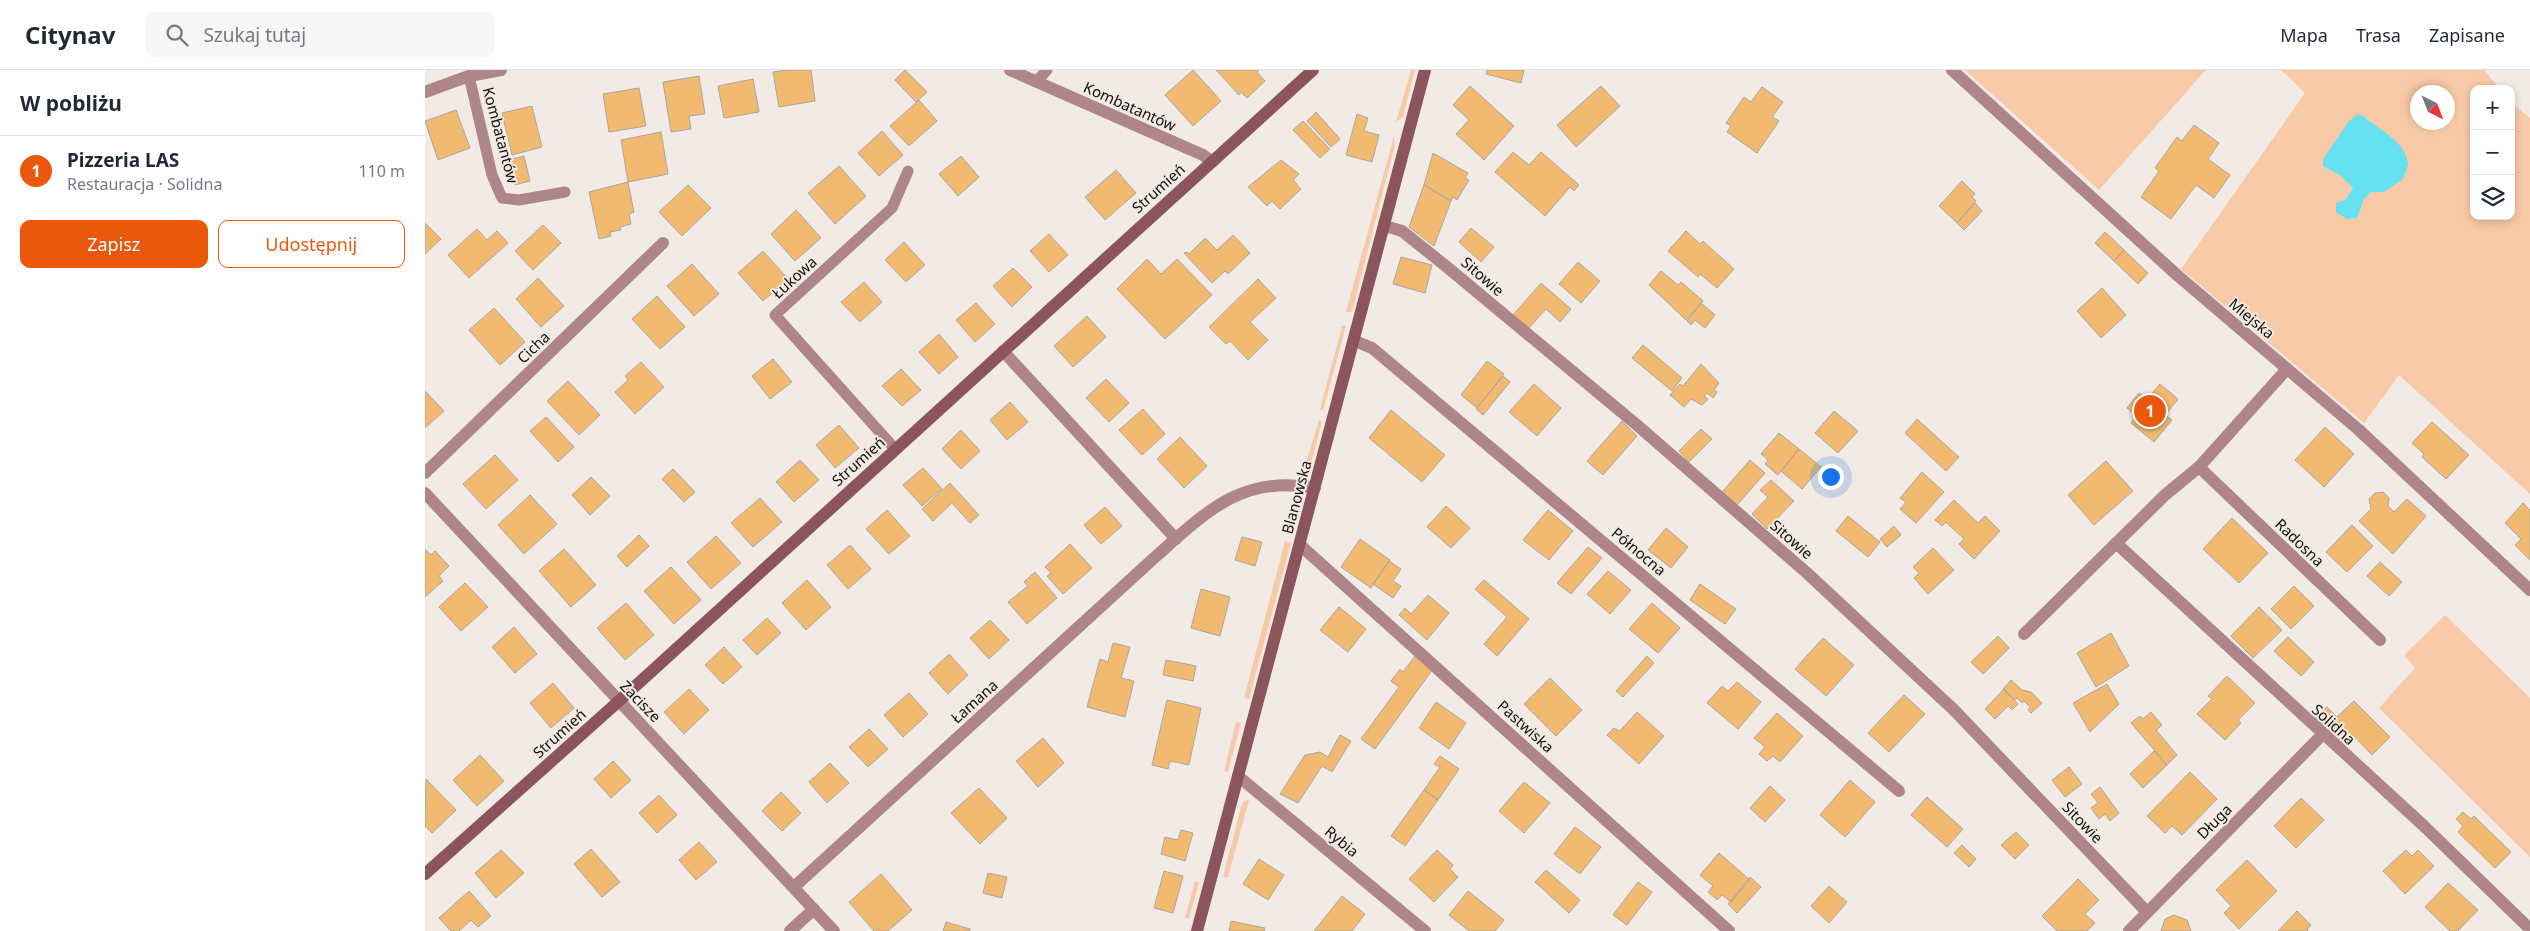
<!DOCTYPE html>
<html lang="pl">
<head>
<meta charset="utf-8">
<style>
  :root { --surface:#fff; --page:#f6f6f7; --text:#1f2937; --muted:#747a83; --line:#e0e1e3; --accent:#ea580c }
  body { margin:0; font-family:"Noto Sans",sans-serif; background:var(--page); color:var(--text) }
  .controls { position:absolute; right:15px; top:15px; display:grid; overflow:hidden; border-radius:10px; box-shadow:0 2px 8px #0003 }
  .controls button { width:45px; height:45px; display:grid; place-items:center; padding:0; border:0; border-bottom:1px solid var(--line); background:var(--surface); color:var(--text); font:25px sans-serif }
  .compass { position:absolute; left:1985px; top:15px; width:45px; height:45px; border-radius:50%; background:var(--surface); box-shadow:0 2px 8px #0003; rotate:138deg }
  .you { position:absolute; left:1405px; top:406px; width:18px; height:18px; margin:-12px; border:4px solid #fff; border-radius:50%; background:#1a73e8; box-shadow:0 0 0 8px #1a73e833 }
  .badge { display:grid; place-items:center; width:32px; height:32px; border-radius:50%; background:var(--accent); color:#fff; font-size:16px; font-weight:700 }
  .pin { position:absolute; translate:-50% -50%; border:2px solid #fff; box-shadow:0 1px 5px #0006 }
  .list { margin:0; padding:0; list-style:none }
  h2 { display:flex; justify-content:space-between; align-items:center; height:65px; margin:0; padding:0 20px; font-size:21px }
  h2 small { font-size:16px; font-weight:400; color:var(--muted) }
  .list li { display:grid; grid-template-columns:32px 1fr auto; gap:15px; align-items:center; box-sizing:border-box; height:70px; padding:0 20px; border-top:1px solid var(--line) }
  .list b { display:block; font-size:19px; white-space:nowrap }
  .list p { margin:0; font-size:16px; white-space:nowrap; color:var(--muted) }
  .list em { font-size:16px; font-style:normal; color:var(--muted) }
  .actions { display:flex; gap:10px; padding:15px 20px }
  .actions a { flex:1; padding:11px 0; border:1px solid var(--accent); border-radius:10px; text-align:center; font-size:18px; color:var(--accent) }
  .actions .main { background:var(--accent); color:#fff }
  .icon { flex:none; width:28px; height:28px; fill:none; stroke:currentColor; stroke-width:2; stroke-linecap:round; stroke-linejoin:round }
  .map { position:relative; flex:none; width:2105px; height:861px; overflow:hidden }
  header { display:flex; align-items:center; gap:30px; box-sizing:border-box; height:70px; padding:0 25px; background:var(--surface); border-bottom:1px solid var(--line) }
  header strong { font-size:24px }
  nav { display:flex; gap:28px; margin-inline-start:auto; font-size:18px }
  .search { width:350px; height:45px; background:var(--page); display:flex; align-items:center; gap:12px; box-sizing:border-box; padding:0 18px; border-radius:10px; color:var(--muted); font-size:19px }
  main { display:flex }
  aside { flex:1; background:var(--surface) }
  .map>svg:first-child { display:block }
</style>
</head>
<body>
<header>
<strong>Citynav</strong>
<div class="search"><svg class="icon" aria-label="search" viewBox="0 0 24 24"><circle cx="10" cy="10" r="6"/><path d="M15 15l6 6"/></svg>Szukaj tutaj</div>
<nav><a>Mapa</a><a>Trasa</a><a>Zapisane</a></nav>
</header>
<main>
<aside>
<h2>W pobliżu<small></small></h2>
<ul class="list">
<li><span class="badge">1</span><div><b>Pizzeria LAS</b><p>Restauracja · Solidna</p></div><em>110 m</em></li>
</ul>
<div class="actions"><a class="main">Zapisz</a><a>Udostępnij</a></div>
</aside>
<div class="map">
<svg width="2105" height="861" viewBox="0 0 2105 861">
  <rect width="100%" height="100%" fill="#f2eae4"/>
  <path fill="#f8c9a7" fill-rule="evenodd" d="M986,0H990L978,47L971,52Z
    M1540,0H1781L1674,120Z
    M1856,0H2059L2075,19H2049V146H2086V32L2105,48V424L1974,305L1939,353L1756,199L1880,23ZM1992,22H2022V52H1992ZM1937,45L1969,69L1959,122H1946L1939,129L1932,148L1922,149L1920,130L1928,118L1916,106Z
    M969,66L970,75L927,242H921Z
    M917,256H921L898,341L895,340Z
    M894,350L897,352L884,401L877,406Z
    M872,424L878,425L868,462L862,461Z
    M860,471L866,473L824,629L819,628Z
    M2020,545L2105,628V787L1954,638L1990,598L1979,585Z
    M811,652L816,653L803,702L799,701Z
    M824,730L803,807H798L816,737L819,731Z
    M770,811L774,813L764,848H760Z"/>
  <path fill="#65e1f0" d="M1932,45H1937C1953,59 1981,71 1983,94C1983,98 1979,105 1978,109L1959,122H1946L1939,129L1932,148L1922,149L1911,142V133L1920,130L1928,118L1916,106L1898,96V89L1924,51Z"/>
  <path fill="#f2ba71" stroke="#aca69f" d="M363,0H386L390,31L354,37L348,2Z
    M480,0L502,22L491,32L470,10Z
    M768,0L796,31L768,56L740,25Z
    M791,0H834L832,2L840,11L822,28L816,22L814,25Z
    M1062,0H1099L1096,13L1061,4Z
    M274,6L280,44L264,46L266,59L246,62L238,12Z
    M328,9L334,42L299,48L293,16Z
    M1045,16L1089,56L1059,90L1031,64L1044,50L1028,35Z
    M1176,16L1195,36L1151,77L1132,55Z
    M1337,17L1358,32L1347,47L1354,51L1332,83L1302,62L1306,56L1301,53L1319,27L1326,32Z
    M214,18L221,56L184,62L178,24Z
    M494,30L512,51L484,76L465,56Z
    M107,36L117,77L87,85L77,43Z
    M31,40L45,78L13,90L0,51Z
    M891,42L915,69L906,77L882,51Z
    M932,44L943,48L939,61L954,65L947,92L921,85Z
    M878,51L905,79L895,88L868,60Z
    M1769,55L1794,73L1783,89L1805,105L1789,128L1771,115L1746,149L1716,127L1734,101L1730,98L1752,67L1757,71Z
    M457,61L478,85L454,106L433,83Z
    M236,62L243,104L203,112L196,70Z
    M1088,82L1104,95L1116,82L1154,115L1149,121L1145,117L1120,146L1070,102Z
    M1008,83L1043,103L1040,108L1044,110L1032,130L1028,127L1026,131L999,115Z
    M99,86L105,111L90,115L83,90Z
    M536,86L554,107L533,126L514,104Z
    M856,90L874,104L868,110L876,119L855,139L847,131L842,136L823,117Z
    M414,96L441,126L410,154L383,123Z
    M691,100L711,123L680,150L660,127Z
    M1537,111L1550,124L1547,127L1551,131L1532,153L1514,136Z
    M203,112L209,142L204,144L206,154L195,157L196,160L185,162L186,166L174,169L164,122Z
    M263,115L286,138L257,166L234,142Z
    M999,115L1026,131L1009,176L984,157Z
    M1550,133L1557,141L1539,160L1532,153Z
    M371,140L396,168L370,191L346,164Z
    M0,153L16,169L0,184Z
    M118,155L136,173L108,200L90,181Z
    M1046,158L1069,177L1056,192L1034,172Z
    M52,159L62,170L72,161L83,173L44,208L23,185Z
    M1261,161L1275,174L1278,171L1309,199L1292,218L1275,204L1273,207L1243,181Z
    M1680,162L1699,180L1689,191L1670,173Z
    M624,164L643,185L624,202L605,181Z
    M808,165L825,183L803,204L800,201L787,213L759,183L762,182L764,184L780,168L792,180Z
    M479,172L500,195L481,212L460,190Z
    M1699,180L1723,203L1713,214L1689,191Z
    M338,181L363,209L338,231L313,203Z
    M976,187L1007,195L1000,223L968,214Z
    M722,189L736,204L752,189L787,225L740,269L692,219Z
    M1153,192L1175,211L1156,233L1134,214Z
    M267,194L294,224L269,246L242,216Z
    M588,198L607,217L587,237L568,216Z
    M1236,201L1253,215L1256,212L1278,231L1261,250L1224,215Z
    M113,208L139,236L116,257L91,229Z
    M833,209L851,228L825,252L843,270L823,290L805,271L801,274L784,257Z
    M439,212L457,232L435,252L416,232Z
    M1116,213L1146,239L1135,252L1121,239L1103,259L1088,245Z
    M1677,218L1701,245L1676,268L1652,241Z
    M232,226L260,257L235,279L207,249Z
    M551,233L570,254L550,272L531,250Z
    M1276,233L1290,245L1280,258L1270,250L1266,255L1262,251Z
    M69,238L100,272L75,295L44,260Z
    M662,246L681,267L648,297L629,276Z
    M514,264L533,287L514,304L494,282Z
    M1218,275L1257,308L1247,321L1207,288Z
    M348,289L367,312L345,329L327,306Z
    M1062,291L1079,304L1052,338L1036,325Z
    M216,292L239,317L210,344L190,322L203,310L200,306Z
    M1276,294L1294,313L1289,320L1292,322L1288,328L1282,323L1279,326L1283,329L1277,335L1266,329L1259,337L1245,325L1255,314L1258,316Z
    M476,299L496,320L477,336L457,316Z
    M1078,306L1085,312L1058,345L1051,339Z
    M681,309L704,333L684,352L661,328Z
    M143,311L175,345L154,365L122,331Z
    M1109,314L1136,338L1112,366L1084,342Z
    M1735,314L1753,329L1740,345L1747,350L1729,372L1706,353L1712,346L1702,338L1714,323L1722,329Z
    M0,321L19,341L0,358Z
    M585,332L603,352L582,370L565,350Z
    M718,339L740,364L717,385L694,360Z
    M966,340L1020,385L997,412L944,368Z
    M1409,341L1433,361L1413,383L1390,363Z
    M121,347L149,377L133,392L105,361Z
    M1492,349L1534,387L1521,401L1480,363Z
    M1197,351L1212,366L1178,405L1162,391Z
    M2007,352L2044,385L2021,409L1997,387L1999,384L1987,373Z
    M414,355L434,378L410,398L391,375Z
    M1900,357L1929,384L1899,417L1870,390Z
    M1276,359L1287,369L1264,392L1254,381Z
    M536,360L555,381L536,399L517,379Z
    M1354,363L1374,379L1353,405L1340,394L1343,390L1336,384Z
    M755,367L782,396L759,418L732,389Z
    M1374,379L1396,397L1377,419L1356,401Z
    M70,385L93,410L61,439L38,414Z
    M375,390L394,410L369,432L351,412Z
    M1325,390L1340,403L1312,435L1297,422Z
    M1681,391L1708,421L1669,455L1643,425Z
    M498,398L517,419L497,436L478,415Z
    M248,399L270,422L259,432L237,409Z
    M1497,402L1519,422L1491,453L1475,439L1481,432L1475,428Z
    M166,407L185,426L165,445L147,425Z
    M1346,410L1369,431L1342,459L1327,444L1343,427L1335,420Z
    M525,413L554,445L545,453L527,433L508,451L497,439Z
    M1958,422L1964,428L1963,436L1969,442L1982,429L2001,446L1968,484L1934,451L1946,439L1944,429L1950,423Z
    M105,425L132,454L99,484L73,455Z
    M335,428L357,452L328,477L306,453Z
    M1529,430L1553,453L1560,446L1575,461L1549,489L1534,474L1539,469L1521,452L1517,456L1510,450Z
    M2098,433L2105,440V490L2090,475L2096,469L2080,453Z
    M1021,436L1045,458L1026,478L1002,457Z
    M680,437L697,456L676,474L659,455Z
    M462,440L485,466L464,484L441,459Z
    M1123,440L1148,461L1124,490L1098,470Z
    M1423,446L1455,472L1443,487L1411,461Z
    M1807,448L1843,483L1814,513L1778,479Z
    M1927,455L1948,476L1922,502L1901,482Z
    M1469,456L1476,465L1462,477L1455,469Z
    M1241,458L1263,477L1246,498L1223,480Z
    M214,465L224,476L202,497L192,486Z
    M291,466L316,493L286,519L262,492Z
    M817,467L837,472L830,496L810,490Z
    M935,469L965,490L946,518L916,497Z
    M645,474L667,498L638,524L622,506L626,503L620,497Z
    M425,475L446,499L423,519L402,495Z
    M1163,477L1177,488L1146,524L1132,513Z
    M1508,478L1529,500L1503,524L1489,508L1494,503L1488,497Z
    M0,479L6,485L10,481L24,496L14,506L18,511L0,527Z
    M139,479L171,515L146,537L114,501Z
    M964,491L976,499L968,511L976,516L968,528L948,514Z
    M1955,492L1977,512L1964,526L1942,506Z
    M246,497L276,530L249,554L219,521Z
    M1183,501L1206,520L1185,544L1162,524Z
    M610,502L632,528L602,554L583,532L603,516L599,512Z
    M382,510L406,537L381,560L357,533Z
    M1059,510L1104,549L1072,586L1059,574L1082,547L1050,519Z
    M40,513L63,537L36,561L14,537Z
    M1275,514L1311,539L1300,554L1265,530Z
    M1869,516L1889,536L1866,559L1846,539Z
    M776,519L805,527L795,566L766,558Z
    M1003,525L1024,543L1002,570L974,545L980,538L986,544Z
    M201,533L229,565L200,590L172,558Z
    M1227,533L1255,558L1233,583L1204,559Z
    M914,537L941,559L923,582L895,560Z
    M1834,537L1857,560L1828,588L1806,566Z
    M342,548L356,563L332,585L318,570Z
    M565,550L584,570L564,589L545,568Z
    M89,557L112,584L90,603L67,577Z
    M1686,563L1704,596L1671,617L1652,583Z
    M1573,566L1584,578L1558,604L1546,592Z
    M1863,567L1889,592L1876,606L1849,581Z
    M1398,568L1429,595L1401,626L1370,599Z
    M688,573L705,577L696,608L709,611L700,647L662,637L675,589L683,592Z
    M299,577L317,597L298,614L280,595Z
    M524,584L543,605L523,624L504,603Z
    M990,586L1008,599L950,679L936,669L974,617L966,611L975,599L978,602Z
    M1222,586L1229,593L1198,627L1191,621Z
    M741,590L771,596L768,611L738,605Z
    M1802,606L1830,633L1813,650L1816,653L1800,670L1772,644L1787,629L1783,626Z
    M1125,608L1157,640L1131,666L1099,634Z
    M1586,610L1597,620L1606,622L1617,633L1606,643L1603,640L1605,637L1599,631L1597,633L1592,628L1589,630L1578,619Z
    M1312,612L1336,632L1313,659L1282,633L1297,616L1303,621Z
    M128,613L149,638L126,658L105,633Z
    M1682,614L1694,634L1665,662L1648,633Z
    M264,619L284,640L259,664L239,642Z
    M1579,619L1593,634L1587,640L1583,636L1570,649L1560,639Z
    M484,623L503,644L478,667L459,645Z
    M1479,625L1500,644L1464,682L1443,663Z
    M742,630L776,638L764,695L745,691L743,699L727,695Z
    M1929,631L1965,667L1947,685L1928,665L1918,675L1891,648L1902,637L1912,647Z
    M1011,632L1041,653L1024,679L994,658Z
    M1212,642L1239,666L1214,694L1182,665L1189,658L1195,661Z
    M1726,642L1737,655L1731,660L1752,685L1742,695L1706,653L1715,646L1718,649Z
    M1352,643L1378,666L1355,692L1348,686L1342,691L1334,684L1340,677L1329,668Z
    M444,659L463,679L443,697L424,677Z
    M915,665L926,671L907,702L897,696L873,733L855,724L880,685L895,682L903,687Z
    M618,668L639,693L613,717L591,691Z
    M1729,681L1742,695L1718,718L1705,704Z
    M55,685L79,711L52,736L28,710Z
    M1015,686L1034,699L1013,730L999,720L1015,697L1009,694Z
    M188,691L206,710L186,728L169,709Z
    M405,693L424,713L402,733L384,712Z
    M1644,697L1657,714L1640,727L1627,710Z
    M1765,702L1792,729L1757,765L1747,756L1740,763L1722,746Z
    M1,709L31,740L7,763L0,756Z
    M1425,710L1450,732L1420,767L1395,745Z
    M1099,712L1125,733L1099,763L1074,741Z
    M1345,716L1360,730L1340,752L1325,738Z
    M1675,717L1694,743L1685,751L1680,744L1674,749L1666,738L1673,733L1666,724Z
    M554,718L582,748L555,774L526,743Z
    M999,720L1013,730L980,776L966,766Z
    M356,722L376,743L357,761L337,741Z
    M234,725L252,745L232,763L214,743Z
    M1502,727L1538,759L1522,777L1486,745Z
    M1876,728L1899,750L1871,778L1849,756Z
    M2038,742L2046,749L2049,746L2086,782L2070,798L2033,762L2038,756L2031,749Z
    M1150,757L1176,777L1155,804L1129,784Z
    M756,760L768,763L760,791L736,784L740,767L753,770Z
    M1591,762L1604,775L1590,789L1576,775Z
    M274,772L292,792L271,810L254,790Z
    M1537,775L1551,789L1544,797L1529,783Z
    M166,779L195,812L177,827L149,794Z
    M76,780L99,803L71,828L50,803Z
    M1012,780L1028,795L1025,799L1033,807L1009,832L984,809Z
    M1981,780L1987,786L1993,780L2009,796L1980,824L1958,801Z
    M1294,783L1325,810L1306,832L1297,825L1292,830L1283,822L1288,816L1275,805Z
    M834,789L859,805L843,830L818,814Z
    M1822,790L1852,821L1814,859L1799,843L1806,836L1791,820Z
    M1121,800L1155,830L1144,843L1110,812Z
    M739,801L758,806L748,843L729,838Z
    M563,803L582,807L577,828L558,823Z
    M456,804L487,840L463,861H449L424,832Z
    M1325,807L1336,817L1312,843L1303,834Z
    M1653,809L1674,830L1660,844L1670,853L1662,861H1632L1617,846Z
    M1213,812L1227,822L1202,855L1188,845Z
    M2023,813L2053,840L2033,861H2025L2000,837Z
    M1404,816L1422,832L1404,853L1386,836Z
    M44,821L66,846L53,857L46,850L34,861H26L14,848Z
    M1043,821L1079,850L1070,861H1044L1024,845Z
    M917,826L940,844L927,861H889Z
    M1872,841L1886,855L1882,860L1883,861H1853Z
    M1749,845L1762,850L1766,861H1736L1740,849Z
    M806,851L840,858L839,861H804Z
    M521,852L545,859V861H518Z"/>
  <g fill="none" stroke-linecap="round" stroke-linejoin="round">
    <path stroke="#ae8589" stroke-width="11" d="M44,6L67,105L77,128L94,130L140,122
      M611,12L622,0
      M470,379L350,245L467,138L483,101"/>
    <path stroke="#ae8589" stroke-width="12" d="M585,0L778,85L786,91
      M1527,0L1752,205L1934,360L2105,520
      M0,22L44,6L76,0
      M960,156L977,161L1022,197L1212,355L1382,503L1529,640L1722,842
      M930,271L947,278L1474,721
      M578,281L751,469
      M1774,397L1955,570
      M0,403L238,173
      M0,423L409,861
      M1691,473L2000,757L2105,859
      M875,475L1304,861
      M1599,564L1740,425L1774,397L1862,299
      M813,706L1000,861
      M369,817L728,489C780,443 816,404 890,418
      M365,861L389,839
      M1704,861L1897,665"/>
    <path stroke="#8c545b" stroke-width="12" d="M0,804L194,631L888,0
      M772,861L1000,0"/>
  </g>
  <g text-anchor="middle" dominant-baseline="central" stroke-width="4" stroke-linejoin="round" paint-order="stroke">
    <g font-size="15" fill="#110f0d" stroke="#f2eae4">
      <text transform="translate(705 36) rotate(24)">Kombatantów</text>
      <text transform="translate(76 65) rotate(75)">Kombatantów</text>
      <text transform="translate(733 118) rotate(-42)">Strumień</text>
      <text transform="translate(1058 206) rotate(41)">Sitowie</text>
      <text transform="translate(369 207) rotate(-42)">Łukowa</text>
      <text transform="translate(1827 248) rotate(40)">Miejska</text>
      <text transform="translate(108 277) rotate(-44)">Cicha</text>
      <text transform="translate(433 391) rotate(-42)">Strumień</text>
      <text transform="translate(871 427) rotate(-75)">Blanowska</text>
      <text transform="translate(1367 469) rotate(41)">Sitowie</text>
      <text transform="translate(1875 472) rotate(44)">Radosna</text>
      <text transform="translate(1214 481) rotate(40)">Północna</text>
      <text transform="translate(216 631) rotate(46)">Zacisze</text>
      <text transform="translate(549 631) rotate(-42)">Łamana</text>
      <text transform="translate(1909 654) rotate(42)">Solidna</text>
      <text transform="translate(1101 656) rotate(42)">Pastwiska</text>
      <text transform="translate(134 663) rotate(-42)">Strumień</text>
      <text transform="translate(1789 751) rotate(-45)">Długa</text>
      <text transform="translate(1658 752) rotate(46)">Sitowie</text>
      <text transform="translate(917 771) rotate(40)">Rybia</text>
    </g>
  </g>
</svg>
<div class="controls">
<button>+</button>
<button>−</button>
<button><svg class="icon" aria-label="layers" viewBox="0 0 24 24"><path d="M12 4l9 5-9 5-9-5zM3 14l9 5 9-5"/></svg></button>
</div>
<svg class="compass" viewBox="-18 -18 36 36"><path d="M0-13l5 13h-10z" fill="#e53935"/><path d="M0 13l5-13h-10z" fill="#747a83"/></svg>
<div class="you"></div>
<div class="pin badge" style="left:1725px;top:341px">1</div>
</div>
</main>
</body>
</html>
